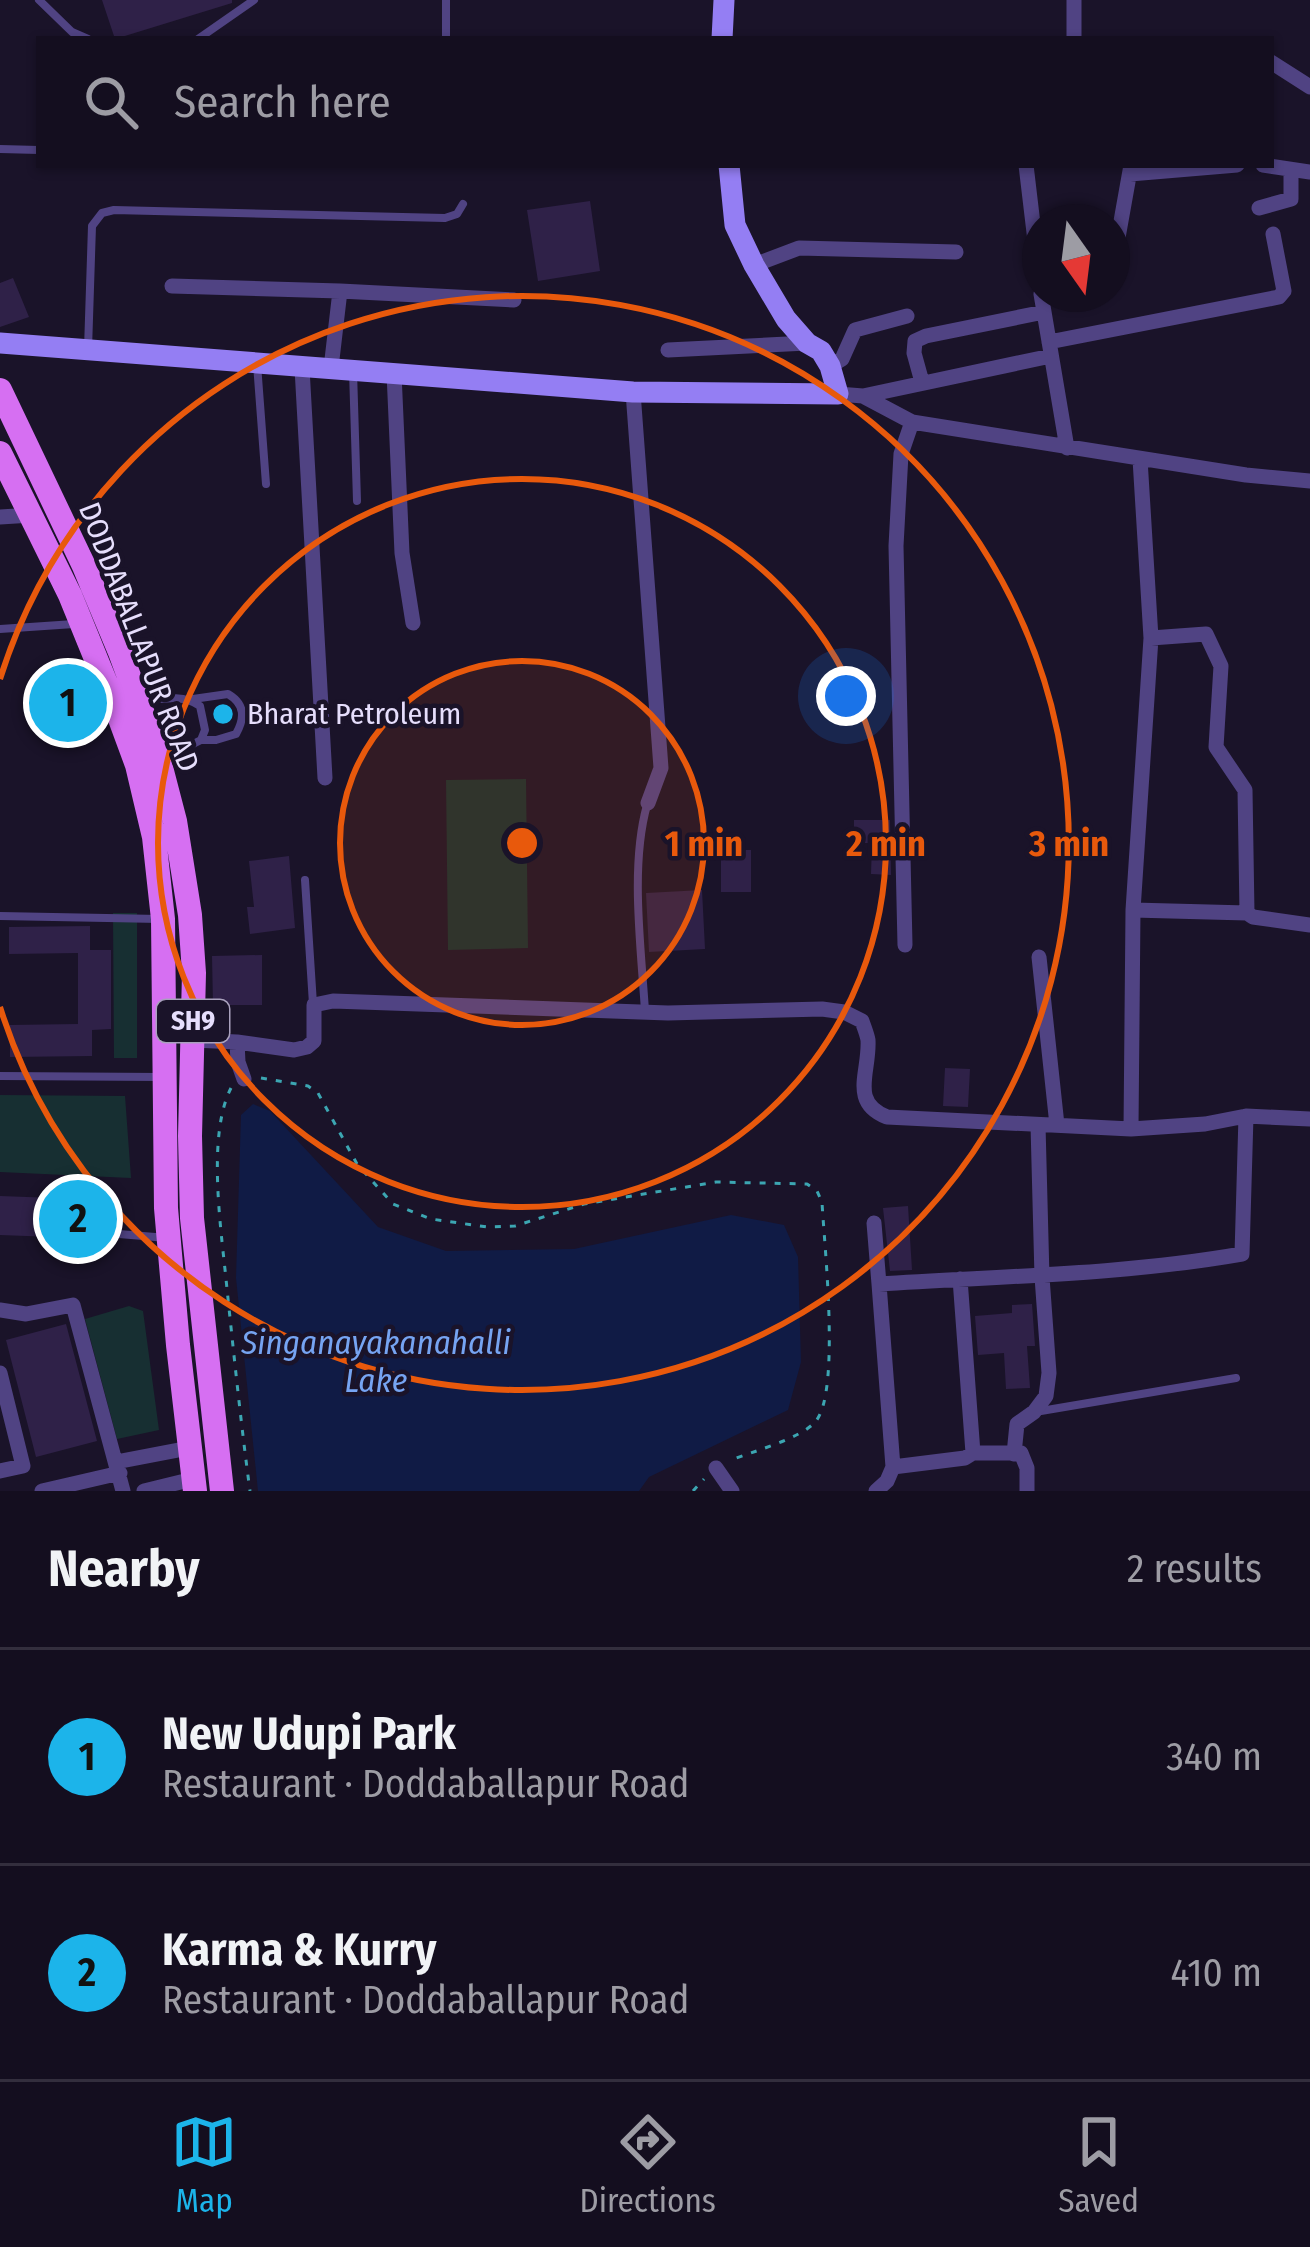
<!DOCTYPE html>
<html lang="en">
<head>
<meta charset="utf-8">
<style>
  :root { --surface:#140e1f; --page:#211c2c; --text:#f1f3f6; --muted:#9d9ca4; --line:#332e3d; --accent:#1cb4ea }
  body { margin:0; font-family:"Fira Sans Condensed",sans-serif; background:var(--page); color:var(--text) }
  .compass { position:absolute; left:1022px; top:204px; width:108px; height:108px; border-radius:50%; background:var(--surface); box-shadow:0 3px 9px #0004; rotate:166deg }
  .you { position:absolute; left:846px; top:696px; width:42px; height:42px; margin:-30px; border:9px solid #fff; border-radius:50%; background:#1a73e8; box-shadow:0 0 0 18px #1a73e833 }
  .badge { display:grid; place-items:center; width:78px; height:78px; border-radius:50%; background:var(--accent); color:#111; font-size:39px; font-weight:700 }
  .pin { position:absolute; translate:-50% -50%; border:6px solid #fff; box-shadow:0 3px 12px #0006 }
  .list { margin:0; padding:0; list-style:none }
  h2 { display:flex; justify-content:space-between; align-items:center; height:156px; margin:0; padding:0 48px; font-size:51px }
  h2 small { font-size:39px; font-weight:400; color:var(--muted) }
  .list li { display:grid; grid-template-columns:78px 1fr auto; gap:36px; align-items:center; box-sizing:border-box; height:216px; padding:0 48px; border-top:3px solid var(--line) }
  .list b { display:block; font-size:45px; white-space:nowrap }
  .list p { margin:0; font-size:39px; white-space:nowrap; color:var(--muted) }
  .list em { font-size:39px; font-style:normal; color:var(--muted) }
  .icon { flex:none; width:66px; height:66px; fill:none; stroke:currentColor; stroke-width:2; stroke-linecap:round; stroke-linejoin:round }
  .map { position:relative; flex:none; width:1310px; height:1491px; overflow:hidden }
  .search { position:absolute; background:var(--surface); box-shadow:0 3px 9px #0004; left:36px; right:36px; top:36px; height:132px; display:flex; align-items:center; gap:30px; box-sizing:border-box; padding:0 42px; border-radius:0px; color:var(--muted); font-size:45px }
  .sheet { height:588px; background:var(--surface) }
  nav { display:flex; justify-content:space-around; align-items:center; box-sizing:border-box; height:168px; border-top:3px solid var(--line); background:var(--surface); font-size:33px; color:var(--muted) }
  nav a { display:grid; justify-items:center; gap:6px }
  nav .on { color:var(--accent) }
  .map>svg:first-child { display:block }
</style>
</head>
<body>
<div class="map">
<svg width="1310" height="1491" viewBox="0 0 1310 1491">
  <rect width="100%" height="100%" fill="#1a1329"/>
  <path fill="#172f32" d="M526,779L528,948L448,950L446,780Z
    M113,913H137V1058H114Z
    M0,1095L125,1096L131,1178L0,1172Z
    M129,1306L143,1311L159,1430L117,1439L85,1319Z"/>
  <path fill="#101b45" d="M253,1104L270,1111L378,1227L446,1251L574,1249L731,1215L784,1225L798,1257L801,1362L788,1410L649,1477L639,1491H258L236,1278L241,1115Z"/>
  <path fill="#2f2148" d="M102,0H232V3L115,39Z
    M590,201L600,271L538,281L527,210Z
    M13,278L29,317L0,327V283Z
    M854,820H890L891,875L871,874L872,843H854Z
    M721,850H751V892H721Z
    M289,856L295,928L250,934L247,907H254L249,861Z
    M702,890L705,949L649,952L646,893Z
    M90,926V950H111V1029L92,1030V1056L10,1057V1025L78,1024V953L9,954V927Z
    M262,955V1005H213L212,956Z
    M945,1068L970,1069L968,1107L943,1106Z
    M0,1196L108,1200L106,1239L0,1235Z
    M908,1206L912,1270L890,1271L883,1208Z
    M1032,1304L1035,1346H1027L1030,1388L1006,1389L1004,1353L978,1355L975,1316L1012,1313V1305Z
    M66,1324L97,1441L36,1457L6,1340Z"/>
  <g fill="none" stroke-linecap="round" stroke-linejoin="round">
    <path stroke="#3ca6b2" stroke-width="3" stroke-dasharray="6 9" stroke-linecap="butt" d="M261,1078L308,1086L318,1093L357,1164L393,1204L431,1219L487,1227L515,1226L584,1204L716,1182L807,1184L817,1191L822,1202C824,1243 841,1395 815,1422C800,1439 754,1451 731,1460
      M231,1088C206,1137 222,1235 227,1289C234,1356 241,1424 250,1491
      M693,1491L704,1479"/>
    <path stroke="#504383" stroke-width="8" d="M39,0L72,32L88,39
      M446,0V39
      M198,39L254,0
      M0,149L39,150
      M88,349L92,226L102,213L114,210L445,218L457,214L463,204
      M257,364L266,484
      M353,371L357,501
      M0,629L74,624
      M193,699L228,694C245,704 245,718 236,734L216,740H201
      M141,701C161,699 183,694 200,706L205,730L201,740L187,747L159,751
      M305,880L313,1004
      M0,916L160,919
      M645,1011C641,946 630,866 647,805
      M0,1076L163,1077
      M119,1234L167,1238
      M1035,1412L1236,1378"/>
    <path stroke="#504383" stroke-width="15" d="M1074,39V0
      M1271,62L1310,87
      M1026,165L1040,283
      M1263,165L1310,172
      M1130,174L1237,165
      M1259,208L1291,199V171
      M1112,255L1116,249L1131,165
      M754,265L799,248L956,252
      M172,286L340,291L331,368
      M340,291L514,300
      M1041,294L1067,448
      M1049,342L1279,297L1284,291L1273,234
      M668,350L807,343
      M830,366L842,359L855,330L907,316
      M302,368L325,778
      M394,373L402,553L413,623
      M922,382L914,353L915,341L926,336L1044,312
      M633,392L661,768L648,803
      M838,394L863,396L912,422L1246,475L1310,481
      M863,396L1051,356
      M1140,459L1151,638
      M0,517L32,515
      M1133,910L1247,913
      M905,945L896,546L901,454L912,422
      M1039,957L1057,1125
      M193,1040L237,1042L294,1050L307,1047L314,1041V1005L333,1001L668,1013L822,1009L844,1012L862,1021C864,1027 867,1034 868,1040C870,1072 849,1102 887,1117L1131,1129L1205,1124L1246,1116L1310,1119
      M237,1042L238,1062L244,1079
      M1131,1129L1133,910L1151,638L1206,634L1221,666L1216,747L1245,790L1247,913L1253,917L1310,925
      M874,1223L879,1284
      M960,1279L973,1453
      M0,1310L26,1314L73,1305L123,1491
      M0,1373L23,1466L0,1471
      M1014,1454L1017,1424L1034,1412L1046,1396L1049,1373L1042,1277L1038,1125
      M116,1462L189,1448
      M893,1467L965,1458L973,1453H1021L1027,1468V1491
      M716,1468L732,1491
      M42,1491L120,1473
      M144,1491L193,1479
      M876,1491L887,1481L893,1467L879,1284C1000,1276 1122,1275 1242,1254L1246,1116"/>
    <path stroke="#947ef3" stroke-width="21" d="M722,39L724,0
      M0,343L633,392L838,394L830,366L821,351L807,343L786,319L754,265L735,225L729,165"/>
    <path stroke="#d66ff2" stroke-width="24" d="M0,390L84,566L120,652L157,752L175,821L190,915L194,973L190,1136L192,1218L222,1491
      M0,453L70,595L116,708L137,765L154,837L163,919L166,1208L178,1345L195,1491"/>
  </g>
  <circle cx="522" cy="843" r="182" fill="#e8590c" fill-opacity=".12"/>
  <g fill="none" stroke="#e8590c" stroke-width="6">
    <circle cx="522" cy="843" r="182"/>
    <circle cx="522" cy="843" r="364"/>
    <path d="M0 679A547 547 0 1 1 0 1007"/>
  </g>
  <circle fill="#1cb4ea" stroke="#1a1329" stroke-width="4.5" cx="223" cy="714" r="12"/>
  <g text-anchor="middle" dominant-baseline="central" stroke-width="9" stroke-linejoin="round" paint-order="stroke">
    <rect fill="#1a1329" stroke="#a9a1bd" stroke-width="3" x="157" y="1000" width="72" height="42" rx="9"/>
    <g font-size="27" font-weight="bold" fill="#e6defc">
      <text x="193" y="1021">SH9</text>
    </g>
    <g font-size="30" fill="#e6defc" stroke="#1a1329">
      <text transform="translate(139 637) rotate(69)">DODDABALLAPUR ROAD</text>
    </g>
    <g font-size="30" fill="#e6defc" stroke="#1a1329" text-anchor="start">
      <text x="247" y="714">Bharat Petroleum</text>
    </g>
    <g font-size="33" font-style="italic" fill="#76a4f2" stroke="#1a1329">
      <text x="376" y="1343">Singanayakanahalli<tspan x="376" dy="38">Lake</tspan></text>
    </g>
  </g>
  <circle cx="522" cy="843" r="18" fill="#e8590c" stroke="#1a1329" stroke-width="6"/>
  <g font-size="36" text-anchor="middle" font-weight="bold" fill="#e8590c" stroke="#1a1329" stroke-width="9" stroke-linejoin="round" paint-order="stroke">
    <text x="704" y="856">1 min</text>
    <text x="886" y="856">2 min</text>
    <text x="1069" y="856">3 min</text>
  </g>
</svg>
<svg class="compass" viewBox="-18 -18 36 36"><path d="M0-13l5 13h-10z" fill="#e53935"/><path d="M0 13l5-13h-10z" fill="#9d9ca4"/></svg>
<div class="you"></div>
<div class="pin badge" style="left:68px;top:703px">1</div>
<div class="pin badge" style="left:78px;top:1219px">2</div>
<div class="search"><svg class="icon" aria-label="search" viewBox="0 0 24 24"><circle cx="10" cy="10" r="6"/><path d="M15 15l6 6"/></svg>Search here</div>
</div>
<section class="sheet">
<h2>Nearby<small>2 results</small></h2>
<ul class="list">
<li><span class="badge">1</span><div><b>New Udupi Park</b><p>Restaurant · Doddaballapur Road</p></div><em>340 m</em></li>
<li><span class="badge">2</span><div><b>Karma &amp; Kurry</b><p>Restaurant · Doddaballapur Road</p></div><em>410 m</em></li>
</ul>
</section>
<nav>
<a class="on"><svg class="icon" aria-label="map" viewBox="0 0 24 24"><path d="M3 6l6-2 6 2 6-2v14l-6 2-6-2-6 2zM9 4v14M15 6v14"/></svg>Map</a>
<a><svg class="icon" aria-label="directions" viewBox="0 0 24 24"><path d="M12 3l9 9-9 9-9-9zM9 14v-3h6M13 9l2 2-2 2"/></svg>Directions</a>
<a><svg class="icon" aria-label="saved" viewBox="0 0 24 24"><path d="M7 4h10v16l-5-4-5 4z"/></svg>Saved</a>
</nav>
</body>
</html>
